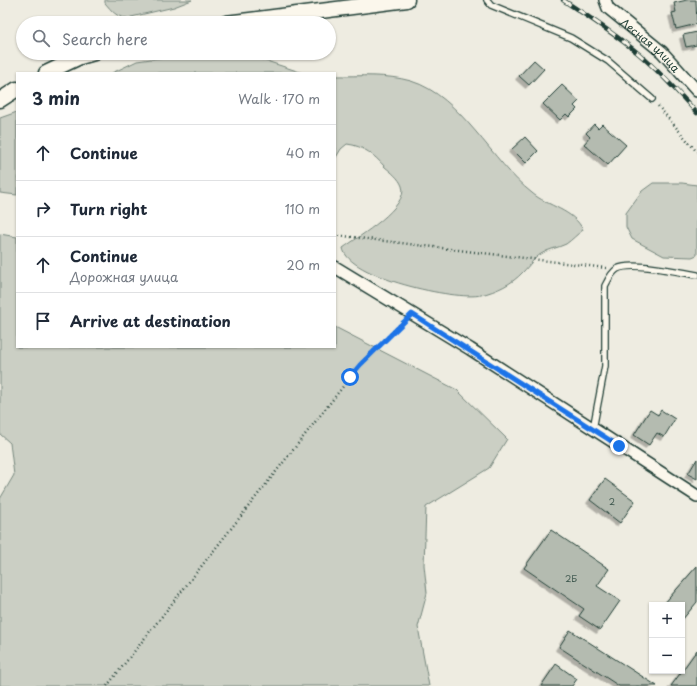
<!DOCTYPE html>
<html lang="en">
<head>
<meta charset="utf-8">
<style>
  :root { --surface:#fff; --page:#f6f6f7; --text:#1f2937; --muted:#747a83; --line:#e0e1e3 }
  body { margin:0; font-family:"Playpen Sans",sans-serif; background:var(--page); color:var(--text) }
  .controls { position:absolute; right:12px; bottom:12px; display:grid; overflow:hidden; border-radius:0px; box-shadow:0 1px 3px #0004 }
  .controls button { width:36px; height:36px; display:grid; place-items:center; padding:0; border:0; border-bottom:1px solid var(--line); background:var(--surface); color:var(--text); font:20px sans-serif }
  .stop { position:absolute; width:12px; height:12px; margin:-9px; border:3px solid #1a73e8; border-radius:50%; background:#fff }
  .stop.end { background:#1a73e8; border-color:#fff; box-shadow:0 1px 4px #0008 }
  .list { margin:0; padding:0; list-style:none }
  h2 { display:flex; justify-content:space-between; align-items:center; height:52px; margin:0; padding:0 16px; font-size:17px }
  h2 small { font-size:13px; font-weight:400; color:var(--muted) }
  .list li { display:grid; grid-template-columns:26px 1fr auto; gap:12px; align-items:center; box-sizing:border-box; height:56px; padding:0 16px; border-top:1px solid var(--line) }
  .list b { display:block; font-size:15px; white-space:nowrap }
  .list p { margin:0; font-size:13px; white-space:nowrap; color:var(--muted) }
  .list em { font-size:13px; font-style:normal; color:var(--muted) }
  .icon { flex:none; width:22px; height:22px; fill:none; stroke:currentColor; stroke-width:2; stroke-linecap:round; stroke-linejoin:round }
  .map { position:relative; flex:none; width:697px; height:686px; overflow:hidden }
  .search { position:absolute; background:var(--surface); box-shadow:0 1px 3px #0004; left:16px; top:16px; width:320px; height:44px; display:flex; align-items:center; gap:10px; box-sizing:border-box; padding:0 14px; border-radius:22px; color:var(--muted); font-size:15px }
  .panel { position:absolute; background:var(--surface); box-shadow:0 1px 3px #0004; left:16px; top:72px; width:320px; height:276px; border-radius:0px }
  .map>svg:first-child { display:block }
</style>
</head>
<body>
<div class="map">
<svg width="697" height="686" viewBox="0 0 697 686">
  <defs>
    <filter id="shadow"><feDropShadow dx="-3.5" dy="3.5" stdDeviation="0" flood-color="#0004"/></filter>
  </defs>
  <rect width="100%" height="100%" fill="#eeece1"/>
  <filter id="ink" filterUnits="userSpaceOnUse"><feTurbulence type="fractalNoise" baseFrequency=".025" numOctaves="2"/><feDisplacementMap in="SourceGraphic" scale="8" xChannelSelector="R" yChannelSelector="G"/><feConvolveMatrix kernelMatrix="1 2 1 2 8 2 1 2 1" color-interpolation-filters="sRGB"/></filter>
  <g filter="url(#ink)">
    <path fill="#cbcfc4" stroke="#75867c" d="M105,0H192L174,7L127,18C116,17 112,11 105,3Z
      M193,53H242L303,73H112L137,61Z
      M335,76C360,76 386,74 411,81C461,96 492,162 532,193C547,206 574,210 583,230C577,234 572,240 566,244C558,248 548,249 541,254C534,258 529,266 523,272C512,284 497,291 481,295C456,301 347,277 343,248C358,237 410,206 402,186C399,178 391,172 385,167C374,155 364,146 347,144L341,149L335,159Z
      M17,112V195L0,193V118Z
      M653,183H682L697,185V255L692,257L664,256L632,239L626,227V213L642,191Z
      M0,234L17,237V347H335V327L457,390L507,439L489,468L426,507L424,565L427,593L418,627L429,686H0V499L14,475L10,443L0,434Z"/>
    <path fill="#b4bbb0" stroke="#1f3d34" filter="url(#shadow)" d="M687,0H696L697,24L676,29L672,13L676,12L674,3Z
      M697,32V45L686,47L683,35Z
      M534,60L544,69L529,85L519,76Z
      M562,85L579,101L574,106L577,109L569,117L566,114L560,120L543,104Z
      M594,124L598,128L602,124L626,145L608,165L584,144L590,137L586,133Z
      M525,137L538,151L526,163L512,149Z
      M650,410L658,415L661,410L675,419L664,437L657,433L649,445L634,435Z
      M697,459V479L688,474Z
      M605,479L635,501L620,523L590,500Z
      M551,530L609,569L597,586L620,601L600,630L579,616L584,609L524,568Z
      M697,566V602L682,620V605H663Z
      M570,630L657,686H619L559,647Z
      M697,650V686H671L682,671Z
      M556,664L577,679L572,686H541Z"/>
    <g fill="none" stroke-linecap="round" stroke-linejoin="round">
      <g stroke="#1f3d34" stroke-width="8">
        <path id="service" d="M487,0L491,5L571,38L608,61L652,99
          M593,429L605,366V286C608,280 611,273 617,269C632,261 679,272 697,275"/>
      </g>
      <g stroke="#1f3d34" stroke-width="14">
        <g id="minor">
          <path id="s1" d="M605,0L608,8L662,52L697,91"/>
          <path d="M335,267L470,349L697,496"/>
        </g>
      </g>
      <g stroke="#1f3d34" stroke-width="17">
        <path id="tertiary" d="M226,23L407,0
          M46,73L80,57L94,53
          M0,100L17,89"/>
      </g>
      <path stroke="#1f3d34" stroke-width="2.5" stroke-dasharray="1 3" stroke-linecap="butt" d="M658,106L697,152
        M335,235L606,268
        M107,686L360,365L403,322"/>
      <use href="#service" stroke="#fbf7ec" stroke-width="5.5"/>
      <use href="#minor" stroke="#fbf7ec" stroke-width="11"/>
      <use href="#tertiary" stroke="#fbf7ec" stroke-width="14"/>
      <g stroke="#1f3d34" stroke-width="4.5">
        <path id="rail" d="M563,0C589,17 615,34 639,54C660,72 678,92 697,113"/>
      </g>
      <use href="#rail" stroke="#fbf7ec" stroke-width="3" stroke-dasharray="9" stroke-linecap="butt"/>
    </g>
  </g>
  <g fill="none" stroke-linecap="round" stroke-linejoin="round" filter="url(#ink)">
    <path stroke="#1a73e8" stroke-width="5" d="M350,377L360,365L412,314L619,446"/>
  </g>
  <g text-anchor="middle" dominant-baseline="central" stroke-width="3" stroke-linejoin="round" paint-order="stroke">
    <g font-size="9" fill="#445c53">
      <text x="612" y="501">2</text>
      <text x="571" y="578">2Б</text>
    </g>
    <g font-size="11" fill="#1f3d34" stroke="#fbf7ec">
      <text stroke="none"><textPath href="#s1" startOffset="65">Лесная улица</textPath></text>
    </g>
  </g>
</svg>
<div class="controls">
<button>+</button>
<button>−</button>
</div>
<div class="stop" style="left:350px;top:377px"></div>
<div class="stop end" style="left:619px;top:446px"></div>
<div class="search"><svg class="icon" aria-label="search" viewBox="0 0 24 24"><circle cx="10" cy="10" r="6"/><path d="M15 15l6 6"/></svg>Search here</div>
<section class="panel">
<h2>3 min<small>Walk · 170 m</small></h2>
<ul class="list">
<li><svg class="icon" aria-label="ahead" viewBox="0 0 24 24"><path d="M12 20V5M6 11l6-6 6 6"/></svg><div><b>Continue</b></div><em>40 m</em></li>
<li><svg class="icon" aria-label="right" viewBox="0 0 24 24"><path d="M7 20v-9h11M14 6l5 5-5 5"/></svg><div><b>Turn right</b></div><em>110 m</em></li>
<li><svg class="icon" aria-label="ahead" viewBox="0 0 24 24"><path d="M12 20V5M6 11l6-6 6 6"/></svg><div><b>Continue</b><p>Дорожная улица</p></div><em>20 m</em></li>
<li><svg class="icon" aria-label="arrive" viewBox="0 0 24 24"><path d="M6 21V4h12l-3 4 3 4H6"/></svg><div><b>Arrive at destination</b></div></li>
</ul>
</section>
</div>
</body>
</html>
